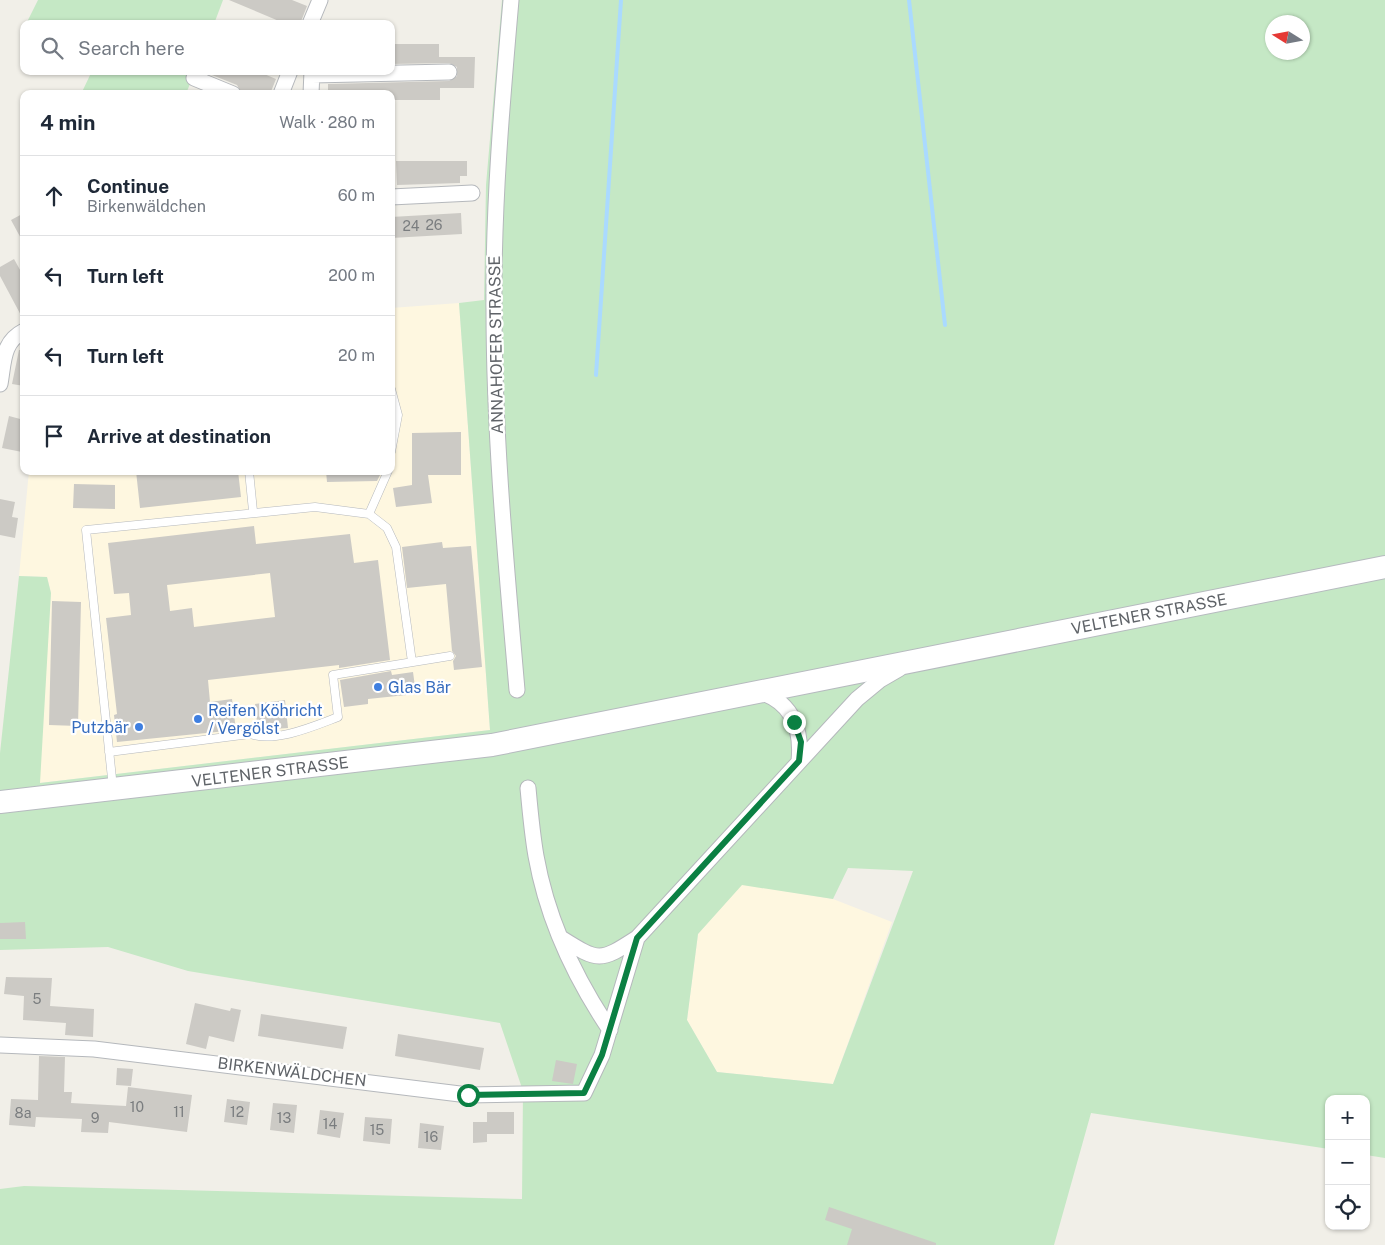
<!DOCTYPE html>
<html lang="en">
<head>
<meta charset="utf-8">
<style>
  :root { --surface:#fff; --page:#f2f2f3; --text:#1f2937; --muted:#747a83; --line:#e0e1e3 }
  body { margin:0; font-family:"Public Sans",sans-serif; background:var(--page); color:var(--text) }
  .controls { position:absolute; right:15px; bottom:15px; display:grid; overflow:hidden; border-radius:10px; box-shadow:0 1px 4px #0004 }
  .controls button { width:45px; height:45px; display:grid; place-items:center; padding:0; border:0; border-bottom:1px solid var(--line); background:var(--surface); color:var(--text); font:25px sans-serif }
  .compass { position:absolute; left:1265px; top:15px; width:45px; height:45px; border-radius:50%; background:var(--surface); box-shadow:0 1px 4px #0004; rotate:281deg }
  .stop { position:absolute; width:15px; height:15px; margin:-11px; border:4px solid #0b8043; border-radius:50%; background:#fff }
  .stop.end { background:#0b8043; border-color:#fff; box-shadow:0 1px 5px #0008 }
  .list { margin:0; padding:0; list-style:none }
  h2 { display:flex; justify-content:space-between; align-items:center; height:65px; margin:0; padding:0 20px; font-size:21px }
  h2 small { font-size:16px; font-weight:400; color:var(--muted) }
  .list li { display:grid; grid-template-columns:32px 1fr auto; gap:15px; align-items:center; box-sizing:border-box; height:80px; padding:0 20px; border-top:1px solid var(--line) }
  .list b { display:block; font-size:19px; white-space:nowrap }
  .list p { margin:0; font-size:16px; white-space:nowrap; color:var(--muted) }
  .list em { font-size:16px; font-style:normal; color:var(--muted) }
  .icon { flex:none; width:28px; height:28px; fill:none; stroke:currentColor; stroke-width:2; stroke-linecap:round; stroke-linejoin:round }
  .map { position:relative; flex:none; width:1385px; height:1245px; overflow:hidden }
  .search { position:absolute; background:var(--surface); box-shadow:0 1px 4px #0004; left:20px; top:20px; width:375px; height:55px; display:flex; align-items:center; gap:12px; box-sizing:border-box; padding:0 18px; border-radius:10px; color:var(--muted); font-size:19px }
  .panel { position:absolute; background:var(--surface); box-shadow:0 1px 4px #0004; left:20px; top:90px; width:375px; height:385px; border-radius:10px }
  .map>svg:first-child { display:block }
</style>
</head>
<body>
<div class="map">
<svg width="1385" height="1245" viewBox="0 0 1385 1245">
  <rect width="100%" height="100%" fill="#f1efe8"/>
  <path fill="#fef7e0" d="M459,303L490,730L39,783L51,593L47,577L19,576L29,471H391V308Z
    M742,884L833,899L892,922L833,1084L717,1072L687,1020L698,934Z"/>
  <path fill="#c5e8c5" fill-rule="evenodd" d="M38,0H223L214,24H26Z
    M502,0H1385V1158L1366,1155V1099H1329V1149L1091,1113L1054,1245H0V1189L24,1186L522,1199L523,1091L500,1023L188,971L108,947L0,950V753L19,576L47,577L51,593L40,783L490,730L459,303L484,300L486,185ZM1272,22H1302V52H1272ZM848,868L913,871L833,1084L717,1072L687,1020L698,934L742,885L833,899Z
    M92,71H195L186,94H81Z"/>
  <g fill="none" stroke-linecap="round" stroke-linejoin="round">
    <path stroke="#aadaff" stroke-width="4" d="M909,0L945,325
      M596,375L621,0"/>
  </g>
  <path fill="#cccac5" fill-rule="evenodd" d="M229,0H292L307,6L300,24H286Z
    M391,44H439V57H475L474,88H440V100H391V94H328V84L449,81L457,76V67L449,63L391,64Z
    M202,71H257L276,79L270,94H242L237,85Z
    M396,161H467V176H460V183L397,185Z
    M24,213V244L11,220Z
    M461,213L462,234L391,238V217Z
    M14,259L24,277V321L0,276V267Z
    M19,350H24V386L12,384Z
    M9,416L24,420L22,452L2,448Z
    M461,432V475H428L432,503L396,507L393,488L412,485V433Z
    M136,471H238L241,497L140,508Z
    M326,471H382L377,481L327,482Z
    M74,484L115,485V509L73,508Z
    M0,499L15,502L12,517L18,518L15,538L0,535Z
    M254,526L256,544L350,534L354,563L378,560L390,660L339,668V665L208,680L210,702L232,699L236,730L117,742L114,715L117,714L106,618L131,615L129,593L114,594L108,543ZM270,573L275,617L194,627L192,608L170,611L167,585Z
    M442,542L443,548L471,546L482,667L454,670L453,661L456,656L452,651L446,584L407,588L402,547Z
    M52,601L81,602L78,726L49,725Z
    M391,671L392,675L413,672L416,694L368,699V704L344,707L340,680Z
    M285,700L288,728L258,730L255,704Z
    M25,922L26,939H0V923Z
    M6,977L52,978L50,1006L94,1009L93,1037L65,1035L66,1023L23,1020L24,996L4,994Z
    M195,1003L230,1011L231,1008L241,1010L234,1042L209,1036L206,1049L186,1044Z
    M261,1014L347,1027L343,1049L258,1036Z
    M398,1034L484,1048L480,1070L395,1056Z
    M39,1056L65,1057L64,1092H72L71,1103L126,1106L128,1087L192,1095L187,1132L109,1122L108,1133L81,1132L82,1119L36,1117L35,1127L9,1125L11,1099L38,1100Z
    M556,1060L577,1064L573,1084L552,1081Z
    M117,1068L133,1069L131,1086L116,1085Z
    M227,1099L250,1102L247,1125L224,1122Z
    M273,1103L297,1105L294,1133L270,1130Z
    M320,1110L344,1113L340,1138L317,1134Z
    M487,1112H514V1134H487V1142L473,1143V1122H487Z
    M365,1117L392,1119L390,1144L363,1141Z
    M420,1123L444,1126L441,1150L418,1148Z
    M829,1207L936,1243V1245H847L852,1229L825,1220Z"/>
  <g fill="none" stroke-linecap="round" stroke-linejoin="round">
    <g stroke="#b5b8bc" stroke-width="9">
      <path id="service" d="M391,389L398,415L391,452
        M249,471L253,511
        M369,514L388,471
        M109,752L250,734C276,743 314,726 338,717L333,675L450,656
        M113,788L86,530L315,507L369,514L387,528L396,547L412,662"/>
    </g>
    <g stroke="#b5b8bc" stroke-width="17">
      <path id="minor" d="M511,0C502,103 493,206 494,309C494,436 506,563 517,690
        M310,24L320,0
        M312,75L449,72
        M194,78L233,94
        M281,94L290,71
        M311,94L312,71
        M391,197L472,193
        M0,384C4,362 2,342 24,331
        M763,693C793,704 802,731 799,761
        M528,788C530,810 532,833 536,856C547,918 575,978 610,1030
        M561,938C599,962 600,962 637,938
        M0,1045L94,1049L468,1095L584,1093L602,1055L637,938L857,699L880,680L899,669"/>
    </g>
    <g stroke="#b6babf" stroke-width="24">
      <path id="secondary" d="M0,802L492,745L1385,567"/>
    </g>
    <use href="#service" stroke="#fff" stroke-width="8"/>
    <use href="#minor" stroke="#fff" stroke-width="15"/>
    <use href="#secondary" stroke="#fff" stroke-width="22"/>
  </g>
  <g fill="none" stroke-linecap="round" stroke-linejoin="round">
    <path stroke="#0b8043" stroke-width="6" d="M468,1095L584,1093L602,1055L637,938L799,761L801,742L794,722"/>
  </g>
  <g fill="#3f7fe0" stroke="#fff" stroke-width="2">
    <circle cx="378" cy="687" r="5"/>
    <circle cx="198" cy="719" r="5"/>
    <circle cx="139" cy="727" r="5"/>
  </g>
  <g text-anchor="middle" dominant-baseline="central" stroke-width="4.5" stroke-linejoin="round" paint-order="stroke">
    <g font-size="14" fill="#7a7d7f">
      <text x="434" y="225">26</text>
      <text x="411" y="226">24</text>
      <text x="37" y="999">5</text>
      <text x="137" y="1107">10</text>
      <text x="179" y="1112">11</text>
      <text x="237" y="1112">12</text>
      <text x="23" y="1113">8a</text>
      <text x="95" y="1118">9</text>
      <text x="284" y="1118">13</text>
      <text x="330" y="1124">14</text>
      <text x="377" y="1130">15</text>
      <text x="431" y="1137">16</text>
    </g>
    <g font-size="16" fill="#5f6368" stroke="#fff">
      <text transform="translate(496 345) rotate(-91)">ANNAHOFER STRASSE</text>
      <text transform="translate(1149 614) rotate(-11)">VELTENER STRASSE</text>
      <text transform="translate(270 772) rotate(-7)">VELTENER STRASSE</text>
      <text transform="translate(292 1072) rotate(7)">BIRKENWÄLDCHEN</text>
    </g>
    <g font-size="16" fill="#366cbe" stroke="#fff" text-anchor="start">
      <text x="388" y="687">Glas Bär</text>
      <text x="208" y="710">Reifen Köhricht<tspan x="208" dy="18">/ Vergölst</tspan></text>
      <text x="129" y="727" text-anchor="end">Putzbär</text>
    </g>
  </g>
</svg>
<div class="controls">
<button>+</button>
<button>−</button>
<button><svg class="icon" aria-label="locate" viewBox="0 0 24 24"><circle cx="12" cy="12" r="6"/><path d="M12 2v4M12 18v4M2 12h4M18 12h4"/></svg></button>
</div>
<svg class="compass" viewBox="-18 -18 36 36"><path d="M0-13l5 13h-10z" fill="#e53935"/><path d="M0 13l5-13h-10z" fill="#747a83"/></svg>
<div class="stop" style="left:468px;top:1095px"></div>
<div class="stop end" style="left:794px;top:722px"></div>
<div class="search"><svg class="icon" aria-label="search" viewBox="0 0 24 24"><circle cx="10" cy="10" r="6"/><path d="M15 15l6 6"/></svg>Search here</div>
<section class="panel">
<h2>4 min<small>Walk · 280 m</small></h2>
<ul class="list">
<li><svg class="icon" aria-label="ahead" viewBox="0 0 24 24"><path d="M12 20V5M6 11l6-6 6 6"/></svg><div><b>Continue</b><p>Birkenwäldchen</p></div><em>60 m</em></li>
<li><svg class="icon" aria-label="left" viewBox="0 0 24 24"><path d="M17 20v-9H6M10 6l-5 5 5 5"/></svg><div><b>Turn left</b></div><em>200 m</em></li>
<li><svg class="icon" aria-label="left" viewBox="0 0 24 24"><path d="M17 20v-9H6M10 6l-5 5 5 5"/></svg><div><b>Turn left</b></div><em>20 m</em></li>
<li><svg class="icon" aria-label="arrive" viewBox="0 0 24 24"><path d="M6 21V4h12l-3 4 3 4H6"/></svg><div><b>Arrive at destination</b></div></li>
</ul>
</section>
</div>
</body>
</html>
